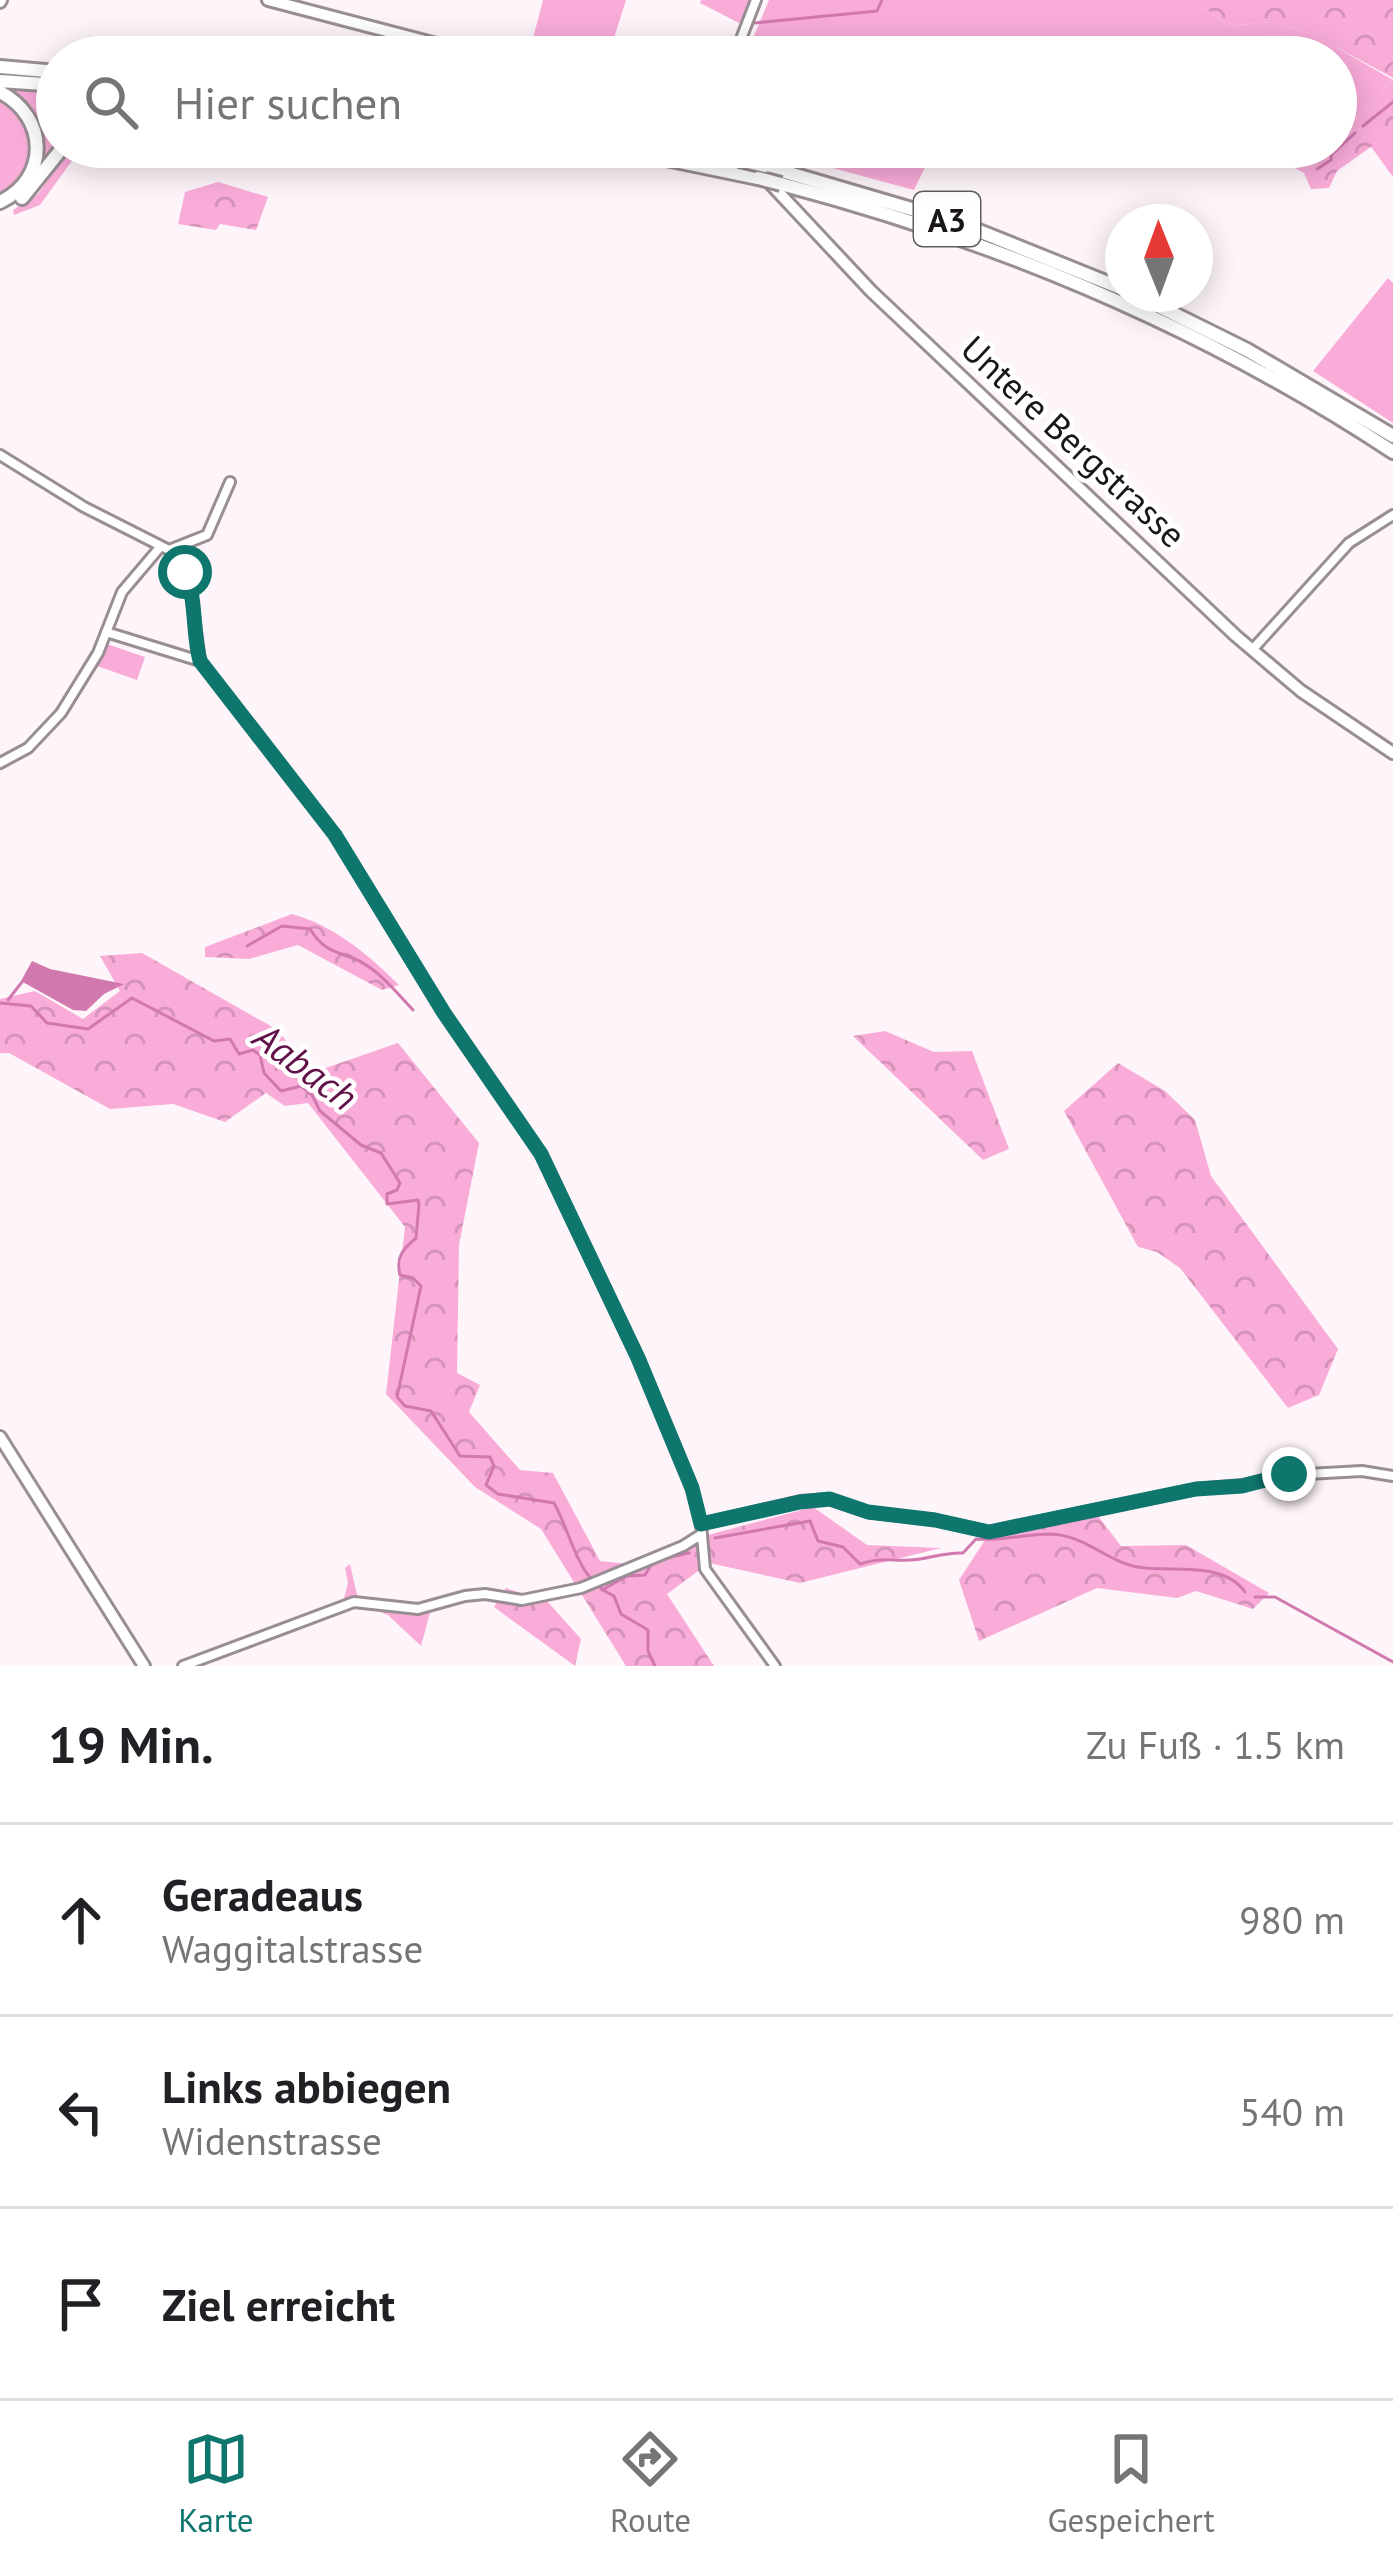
<!DOCTYPE html>
<html lang="de">
<head>
<meta charset="utf-8">
<style>
  :root { --surface:#fff; --page:#f6f6f6; --text:#202124; --muted:#757577; --line:#e0e0e0; --accent:#0f766e }
  body { margin:0; font-family:"PT Sans",sans-serif; background:var(--page); color:var(--text) }
  .compass { position:absolute; left:1105px; top:204px; width:108px; height:108px; border-radius:50%; background:var(--surface); box-shadow:0 6px 30px #0003; rotate:359deg }
  .stop { position:absolute; width:36px; height:36px; margin:-27px; border:9px solid #0f766e; border-radius:50%; background:#fff }
  .stop.end { background:#0f766e; border-color:#fff; box-shadow:0 3px 12px #0008 }
  .list { margin:0; padding:0; list-style:none }
  h2 { display:flex; justify-content:space-between; align-items:center; height:156px; margin:0; padding:0 48px; font-size:51px }
  h2 small { font-size:39px; font-weight:400; color:var(--muted) }
  .list li { display:grid; grid-template-columns:78px 1fr auto; gap:36px; align-items:center; box-sizing:border-box; height:192px; padding:0 48px; border-top:3px solid var(--line) }
  .list b { display:block; font-size:45px; white-space:nowrap }
  .list p { margin:0; font-size:39px; white-space:nowrap; color:var(--muted) }
  .list em { font-size:39px; font-style:normal; color:var(--muted) }
  .icon { flex:none; width:66px; height:66px; fill:none; stroke:currentColor; stroke-width:2; stroke-linecap:round; stroke-linejoin:round }
  .map { position:relative; flex:none; width:1393px; height:1666px; overflow:hidden }
  .search { position:absolute; background:var(--surface); box-shadow:0 6px 30px #0003; left:36px; right:36px; top:36px; height:132px; display:flex; align-items:center; gap:30px; box-sizing:border-box; padding:0 42px; border-radius:66px; color:var(--muted); font-size:45px }
  .sheet { height:732px; background:var(--surface) }
  nav { display:flex; justify-content:space-around; align-items:center; box-sizing:border-box; height:168px; border-top:3px solid var(--line); background:var(--surface); font-size:33px; color:var(--muted) }
  nav a { display:grid; justify-items:center; gap:6px }
  nav .on { color:var(--accent) }
  .map>svg:first-child { display:block }
</style>
</head>
<body>
<div class="map">
<svg width="1393" height="1666" viewBox="0 0 1393 1666">
  <defs>
    <pattern id="forest-crowns" width="20" height="18" patternUnits="userSpaceOnUse" patternTransform="scale(3)"><rect width="20" height="18" fill="#faacd9"/><path d="M2 6a3 3 0 1 1 6 0M12 15a3 3 0 1 1 6 0" fill="none" stroke="#d693ba"/></pattern>
  </defs>
  <rect width="100%" height="100%" fill="#fef5fa"/>
  <path fill="#faacd9" d="M543,0H626L608,57H528Z
    M701,0H753L743,25L700,3Z
    M769,0H1194L1229,26L1271,22L1315,35L1393,80L1336,140V57H745Z
    M14,90L57,93V147L37,177L41,161Z
    M0,99C45,125 40,169 0,196Z
    M1393,123V177L1367,141Z
    M71,147H82L40,205L14,215L13,210L38,194Z
    M755,147H935L914,190Z
    M1254,147H1329L1304,173Z
    M1388,278L1393,283V423L1313,371Z
    M107,644L145,657L137,680L97,666Z"/>
  <path fill="url(#forest-crowns)" d="M1194,0H1393V78L1314,35L1271,22L1229,26Z
    M1393,80V131L1337,171L1329,188L1311,189L1304,173L1329,147H1336V140Z
    M218,182L268,197L256,230L220,224L216,230L178,224L185,192Z
    M292,914C334,926 368,954 399,985L382,990L298,945L249,959L205,957V947Z
    M142,953L276,1029L314,1072L398,1043L479,1143L459,1245L457,1373L480,1385L469,1412L520,1470L553,1473L600,1561L638,1565L663,1547L813,1507L867,1545L941,1548L800,1583L709,1563L667,1594L714,1666H626L541,1529L475,1487L386,1394L405,1227L308,1103L285,1106L266,1093L225,1122L173,1104L110,1109L9,1053H0V999L35,991L83,1019L120,991L100,956Z
    M885,1031L934,1052L972,1051L1009,1149L983,1160L853,1036Z
    M1118,1063L1165,1091L1195,1120L1211,1176L1338,1349L1319,1395L1288,1408L1180,1268L1157,1252L1138,1247L1064,1111Z
    M1095,1512L1121,1546L1186,1545L1269,1593L1253,1609L1196,1591L1177,1598L1097,1588L979,1641L959,1580L985,1540Z
    M350,1564L358,1599L406,1610L433,1602L421,1646L388,1615L358,1604L350,1609L343,1602L348,1583L345,1568Z
    M506,1588L547,1601L581,1639L575,1666L494,1607Z"/>
  <path fill="#d178ae" d="M32,961L50,969L124,984L104,994L86,1011L73,1010L21,981Z"/>
  <g fill="none" stroke-linecap="round" stroke-linejoin="round">
    <path stroke="#d178ae" stroke-width="3" d="M755,23L877,11L882,0
      M1363,126L1393,102
      M1317,169L1331,160V155L1355,133
      M247,946L282,926L310,929C323,950 334,951 355,959C377,968 396,992 413,1010
      M8,1000L22,982
      M0,1003L31,1006L47,1023L88,1029L132,998L214,1041L230,1039L239,1054L253,1050L260,1055L264,1073L281,1091L301,1086L312,1095L320,1111L361,1145L381,1153L400,1183L397,1190L387,1194V1204L418,1200L419,1205L416,1238C402,1250 396,1257 400,1275L413,1278L421,1286L397,1397L405,1406L431,1411L460,1456L490,1457L494,1466L486,1485L498,1494L554,1503C573,1537 576,1579 614,1596L621,1614L648,1630V1651L655,1666
      M715,1538L810,1521L818,1541L843,1547L860,1564C880,1557 891,1561 911,1560C929,1559 944,1552 963,1553L976,1539C1002,1541 1025,1534 1051,1534C1084,1535 1108,1562 1138,1567C1171,1573 1223,1560 1245,1592
      M662,1559L689,1553
      M602,1590L627,1576L645,1575L653,1562
      M1255,1597H1275L1393,1662"/>
    <g stroke="#998e93" stroke-width="14">
      <path id="minor" d="M734,57L756,0
        M0,455L84,507L169,550L190,585L200,661L335,835L444,1013L541,1154L638,1358L692,1488L701,1524L705,1569L775,1666
        M169,550L207,535L230,482
        M106,632L200,661
        M1252,650L1349,543L1393,515
        M0,763L28,748L61,713L98,653L122,592L161,546
        M701,1524L800,1501L829,1499L868,1512L935,1520L989,1532L1196,1489L1242,1485L1289,1475L1362,1471L1393,1476
        M183,1666L354,1602L418,1609L465,1596L485,1594L522,1600L581,1588L683,1546L702,1534"/>
    </g>
    <g stroke="#998e93" stroke-width="16">
      <path id="major" d="M268,0L486,57
        M0,2L1,0
        M736,147L752,163
        M768,181L871,291L1236,636L1301,691L1393,753
        M0,1437L144,1666"/>
    </g>
    <g stroke="#998e93" stroke-width="18">
      <path id="highway" d="M0,67L57,72
        M0,81L57,85
        M0,92C48,117 50,178 0,202
        M608,147L758,178
        M680,147L739,160
        M765,166L959,223L1123,289
        M781,184C998,241 1205,328 1393,452
        M22,198L63,147
        M1134,294L1247,350L1393,436"/>
    </g>
    <use href="#minor" stroke="#fff" stroke-width="8"/>
    <use href="#major" stroke="#fff" stroke-width="10"/>
    <use href="#highway" stroke="#fff" stroke-width="12"/>
    <g stroke="#998e93" stroke-width="18" stroke-linecap="butt">
      <path id="highway-bridge" d="M739,160L765,166
        M758,178L781,184"/>
    </g>
    <use href="#highway-bridge" stroke="#fff" stroke-width="12"/>
  </g>
  <g fill="none" stroke-linecap="round" stroke-linejoin="round">
    <path stroke="#0f766e" stroke-width="15" d="M185,572C197,600 192,631 200,661L335,835L444,1013L541,1154L638,1358L692,1488L701,1524L800,1502L830,1499L868,1512L935,1520L989,1532L1196,1489L1242,1486L1289,1474"/>
  </g>
  <g text-anchor="middle" dominant-baseline="central" stroke-width="9" stroke-linejoin="round" paint-order="stroke">
    <rect fill="#fff" stroke="#5f5c5d" stroke-width="3" x="914" y="192" width="66" height="54" rx="9"/>
    <g font-size="33" font-weight="bold" fill="#1a1618">
      <text x="947" y="219">A3</text>
    </g>
    <g font-size="36" fill="#1a1618" stroke="#fff">
      <text transform="translate(1074 441) rotate(43)">Untere Bergstrasse</text>
    </g>
    <g font-size="39" font-style="italic" fill="#611148" stroke="#fff">
      <text transform="translate(306 1066) rotate(37)">Aabach</text>
    </g>
  </g>
</svg>
<svg class="compass" viewBox="-18 -18 36 36"><path d="M0-13l5 13h-10z" fill="#e53935"/><path d="M0 13l5-13h-10z" fill="#757577"/></svg>
<div class="stop" style="left:185px;top:572px"></div>
<div class="stop end" style="left:1289px;top:1474px"></div>
<div class="search"><svg class="icon" aria-label="search" viewBox="0 0 24 24"><circle cx="10" cy="10" r="6"/><path d="M15 15l6 6"/></svg>Hier suchen</div>
</div>
<section class="sheet">
<h2>19 Min.<small>Zu Fuß · 1.5 km</small></h2>
<ul class="list">
<li><svg class="icon" aria-label="ahead" viewBox="0 0 24 24"><path d="M12 20V5M6 11l6-6 6 6"/></svg><div><b>Geradeaus</b><p>Waggitalstrasse</p></div><em>980 m</em></li>
<li><svg class="icon" aria-label="left" viewBox="0 0 24 24"><path d="M17 20v-9H6M10 6l-5 5 5 5"/></svg><div><b>Links abbiegen</b><p>Widenstrasse</p></div><em>540 m</em></li>
<li><svg class="icon" aria-label="arrive" viewBox="0 0 24 24"><path d="M6 21V4h12l-3 4 3 4H6"/></svg><div><b>Ziel erreicht</b></div></li>
</ul>
</section>
<nav>
<a class="on"><svg class="icon" aria-label="map" viewBox="0 0 24 24"><path d="M3 6l6-2 6 2 6-2v14l-6 2-6-2-6 2zM9 4v14M15 6v14"/></svg>Karte</a>
<a><svg class="icon" aria-label="directions" viewBox="0 0 24 24"><path d="M12 3l9 9-9 9-9-9zM9 14v-3h6M13 9l2 2-2 2"/></svg>Route</a>
<a><svg class="icon" aria-label="saved" viewBox="0 0 24 24"><path d="M7 4h10v16l-5-4-5 4z"/></svg>Gespeichert</a>
</nav>
</body>
</html>
